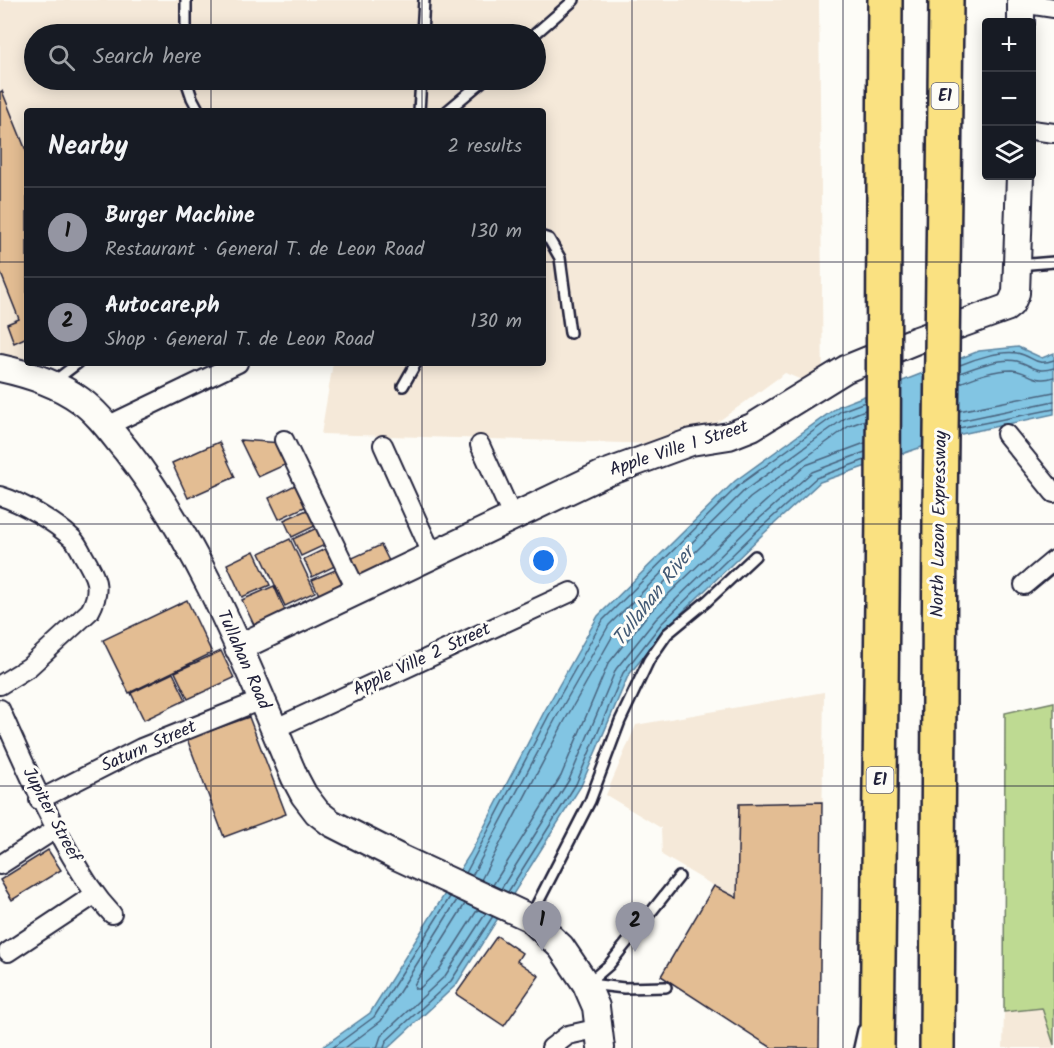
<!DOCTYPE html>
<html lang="en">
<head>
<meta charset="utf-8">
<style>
  :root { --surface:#171b24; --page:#20242c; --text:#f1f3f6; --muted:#9ea1a6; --line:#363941; --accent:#9495a2 }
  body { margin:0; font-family:Kalam,sans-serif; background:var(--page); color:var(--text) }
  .controls { position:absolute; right:18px; top:18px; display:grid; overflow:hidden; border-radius:6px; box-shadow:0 3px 15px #0003 }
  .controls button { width:54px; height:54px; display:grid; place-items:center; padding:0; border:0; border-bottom:2px solid var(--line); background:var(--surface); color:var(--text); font:30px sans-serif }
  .you { position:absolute; left:544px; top:561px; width:21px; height:21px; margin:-15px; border:4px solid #fff; border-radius:50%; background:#1a73e8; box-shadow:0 0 0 9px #1a73e833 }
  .badge { display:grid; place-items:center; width:39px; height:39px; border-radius:50%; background:var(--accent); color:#111; font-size:20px; font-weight:700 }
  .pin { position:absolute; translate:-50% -50px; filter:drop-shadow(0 2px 3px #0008) }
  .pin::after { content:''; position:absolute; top:32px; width:21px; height:18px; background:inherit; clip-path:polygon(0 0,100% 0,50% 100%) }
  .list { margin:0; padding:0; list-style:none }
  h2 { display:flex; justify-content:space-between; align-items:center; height:78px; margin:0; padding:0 24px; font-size:26px }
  h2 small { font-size:20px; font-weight:400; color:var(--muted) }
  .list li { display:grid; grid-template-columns:39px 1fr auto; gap:18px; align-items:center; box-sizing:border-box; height:90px; padding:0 24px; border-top:2px solid var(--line) }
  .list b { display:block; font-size:22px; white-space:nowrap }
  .list p { margin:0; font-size:20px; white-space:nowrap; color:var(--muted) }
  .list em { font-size:20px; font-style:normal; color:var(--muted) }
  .icon { flex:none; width:33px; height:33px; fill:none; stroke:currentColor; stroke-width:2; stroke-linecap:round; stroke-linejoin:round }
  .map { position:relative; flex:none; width:1054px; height:1048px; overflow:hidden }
  .search { position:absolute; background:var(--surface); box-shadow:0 3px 15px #0003; left:24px; top:24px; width:522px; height:66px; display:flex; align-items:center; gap:15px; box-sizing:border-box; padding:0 21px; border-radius:33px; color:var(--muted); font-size:22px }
  .panel { position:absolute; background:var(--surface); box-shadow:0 3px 15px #0003; left:24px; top:108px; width:522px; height:258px; border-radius:6px }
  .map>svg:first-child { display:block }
</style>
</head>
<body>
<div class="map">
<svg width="1054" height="1048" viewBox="0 0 1054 1048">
  <rect width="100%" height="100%" fill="#fdfcf7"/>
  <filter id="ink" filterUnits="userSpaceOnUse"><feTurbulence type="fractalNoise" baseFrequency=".0167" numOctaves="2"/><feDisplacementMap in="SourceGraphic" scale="12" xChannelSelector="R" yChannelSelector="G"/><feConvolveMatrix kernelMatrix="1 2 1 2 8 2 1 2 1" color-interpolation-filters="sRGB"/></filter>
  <g filter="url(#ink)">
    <path fill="#f5e9d9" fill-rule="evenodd" d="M0,0H819L823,389L785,373L712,426L679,430L657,444L321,434L333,363H543V111H27V359L0,354ZM34,34H536V80H34Z
      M824,692L819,1048H772L661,976L714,886L662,855L661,828L606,795L636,725Z
      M1042,1008L1054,1048H1003L1004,1012Z"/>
    <path fill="#beda92" stroke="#707e66" stroke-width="1.5" d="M1054,702V1045L1042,1008L1004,1012L1005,713Z"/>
    <path fill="#82c5e3" stroke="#5c84a0" stroke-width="1.5" d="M1018,347L1042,358L1054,353V414L957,435L820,482L761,536L667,627L628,676L581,786L456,985L388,1048H321L370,1013L470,854L544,712L598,616L735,481L839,406L979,351Z"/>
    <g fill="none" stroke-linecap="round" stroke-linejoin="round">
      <path stroke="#48637e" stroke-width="1.5" d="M960,365C974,359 1002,350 1017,353C1034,356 1034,367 1054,360
        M960,373C975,367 1001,357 1017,361C1033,365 1035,374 1054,368
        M960,383C977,376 993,370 1012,370C1029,371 1034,384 1054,377
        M959,411L1054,392
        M959,421L1054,401
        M959,428L1054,409
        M466,873L549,715L603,620L739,485L841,411L865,402
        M472,876L556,718L609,625L744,491L845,418L865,410
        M481,880L564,722L616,630L750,498L849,426L865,420
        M493,885L561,776L608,664L649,613L745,520L806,465L865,443
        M501,889L569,780L616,669L656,619L751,526L812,472L865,452
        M508,892L576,784L623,673L662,623L756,532L816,478L865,460
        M465,904L414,985L415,989H419L439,970L478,909
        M332,1048L374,1017L450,897
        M345,1048L381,1021L457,900
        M377,1048L381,1036L445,976L486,913
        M384,1048L386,1041L451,981L493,916"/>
    </g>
    <path fill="#e3bd93" stroke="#22223b" stroke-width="1.5" d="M2,91L27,153V337L14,343L7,324L19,319L0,271V92Z
      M240,440L282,443L291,462L258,477Z
      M219,442L235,477L188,498L172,463Z
      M299,483L309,505L279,519L269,498Z
      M309,509L317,525L292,537L284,520Z
      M319,527L327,544L301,556L293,539Z
      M290,539L315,592L285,606L260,553Z
      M381,545L393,569L359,584L348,560Z
      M329,547L337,565L312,577L304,559Z
      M254,551L270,585L242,597L227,564Z
      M340,568L349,589L322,601L312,580Z
      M274,586L286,613L255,627L242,600Z
      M187,600L212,653L129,693L103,640Z
      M221,651L234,678L188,699L175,672Z
      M173,673L186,700L144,720L131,693Z
      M249,717L286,814L224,837L187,739Z
      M822,802L819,1048H772L661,976L714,886L737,898L739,804Z
      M48,850L61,870L12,900L0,880Z
      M497,936L522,953L517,961L539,976L504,1026L456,994Z"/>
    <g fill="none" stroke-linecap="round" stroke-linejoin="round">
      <g stroke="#22223b" stroke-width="14">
        <path id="lane" d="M186,34V0
          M422,34L424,0
          M535,34L574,0
          M186,80L192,98L199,111
          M419,111L421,80
          M447,111L484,80
          M543,237L549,239L560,258L570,333
          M1018,265L1054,262
          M53,382L78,363
          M403,386L416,363
          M531,916L590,801L620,721L649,660L667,634L707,601L755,556
          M587,984L609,965L679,877
          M589,984L624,988L666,987
          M859,1048L863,1030"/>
      </g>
      <g stroke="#22223b" stroke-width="22">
        <path id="street" d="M1021,3L1054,8
          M1032,130L1054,133
          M107,426L238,363
          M1006,434L1054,493
          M284,440L357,591
          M383,445L433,556
          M480,445L513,518
          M0,496C23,503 55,522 73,539C77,543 80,549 83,555C95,575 103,588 90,611L29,667L0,685
          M1024,585L1054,560
          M0,709C22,759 43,807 70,854C83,876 94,895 112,914
          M274,729L571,592
          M39,800L141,748L261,700
          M0,865L56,829
          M8,952L94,895
          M551,1048L568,1035L600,1028"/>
      </g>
      <g stroke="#22223b" stroke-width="30">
        <path id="secondary" d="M1021,22V0
          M0,368C28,374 57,383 80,400C98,413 112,433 126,450C202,547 247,666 295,778L304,795L317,812L331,823L398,857L530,918L561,947L586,984L596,1007L601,1048
          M238,648L601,475L691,442L729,436L752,427L846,369L917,340L1006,308L1011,304L1016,293L1020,176"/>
      </g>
      <g stroke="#22223b" stroke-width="38">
        <path id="highway" d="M944,191L946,0
          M884,196L885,0
          M877,1048L883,513
          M937,1048L940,515"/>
      </g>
      <use href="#lane" stroke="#fdfcf7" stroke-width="9"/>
      <use href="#street" stroke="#fdfcf7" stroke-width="18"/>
      <use href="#secondary" stroke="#fdfcf7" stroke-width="26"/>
      <use href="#highway" stroke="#fae181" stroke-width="33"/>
      <g stroke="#22223b" stroke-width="38" stroke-linecap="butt">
        <path id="highway-bridge" d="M883,513L884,196
          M940,515L944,191"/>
      </g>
      <use href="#highway-bridge" stroke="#fae181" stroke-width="33"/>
    </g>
  </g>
  <path fill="none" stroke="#22223b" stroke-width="1.5" stroke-opacity="0.55" d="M211,0V34M422,0V34M632,0V1048M843,0V1048M211,80V111M422,80V111M0,262H27M543,262H1054M211,363V1048M422,363V1048M0,524H1054M0,786H1054"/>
  <g text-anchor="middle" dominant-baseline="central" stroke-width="6" stroke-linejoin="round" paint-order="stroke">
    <g fill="#fdfcf7" stroke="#646373" stroke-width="1.5">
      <rect x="931.5" y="83" width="27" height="26" rx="4.5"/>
      <rect x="866.5" y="767" width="27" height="26" rx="4.5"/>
    </g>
    <g font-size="16" font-weight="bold" fill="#22223b">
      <text x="945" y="96">E1</text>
      <text x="880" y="780">E1</text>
    </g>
    <g font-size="18" fill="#22223b" stroke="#fdfcf7">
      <text transform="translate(679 449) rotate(-18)">Apple Ville 1 Street</text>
      <text transform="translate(940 524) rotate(-89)">North Luzon Expressway</text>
      <text transform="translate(243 660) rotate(66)">Tullahan Road</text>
      <text transform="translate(422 660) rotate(-25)">Apple Ville 2 Street</text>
      <text transform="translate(149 747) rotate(-24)">Saturn Street</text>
      <text transform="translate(51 815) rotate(62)">Jupiter Streef</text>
    </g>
    <g font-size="20" font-style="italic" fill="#445b76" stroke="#fdfcf7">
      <text transform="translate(654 597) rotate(-52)">Tullahan River</text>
    </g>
  </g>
</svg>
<div class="controls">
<button>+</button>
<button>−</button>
<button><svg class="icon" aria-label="layers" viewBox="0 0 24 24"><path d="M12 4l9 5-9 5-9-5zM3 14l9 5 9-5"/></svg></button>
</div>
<div class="you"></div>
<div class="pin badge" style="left:542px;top:951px">1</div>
<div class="pin badge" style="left:635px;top:952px">2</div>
<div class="search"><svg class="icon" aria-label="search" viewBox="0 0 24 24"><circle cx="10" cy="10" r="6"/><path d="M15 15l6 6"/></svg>Search here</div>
<section class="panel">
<h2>Nearby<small>2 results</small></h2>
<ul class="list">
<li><span class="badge">1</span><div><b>Burger Machine</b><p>Restaurant · General T. de Leon Road</p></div><em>130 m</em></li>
<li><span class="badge">2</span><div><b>Autocare.ph</b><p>Shop · General T. de Leon Road</p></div><em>130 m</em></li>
</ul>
</section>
</div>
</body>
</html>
